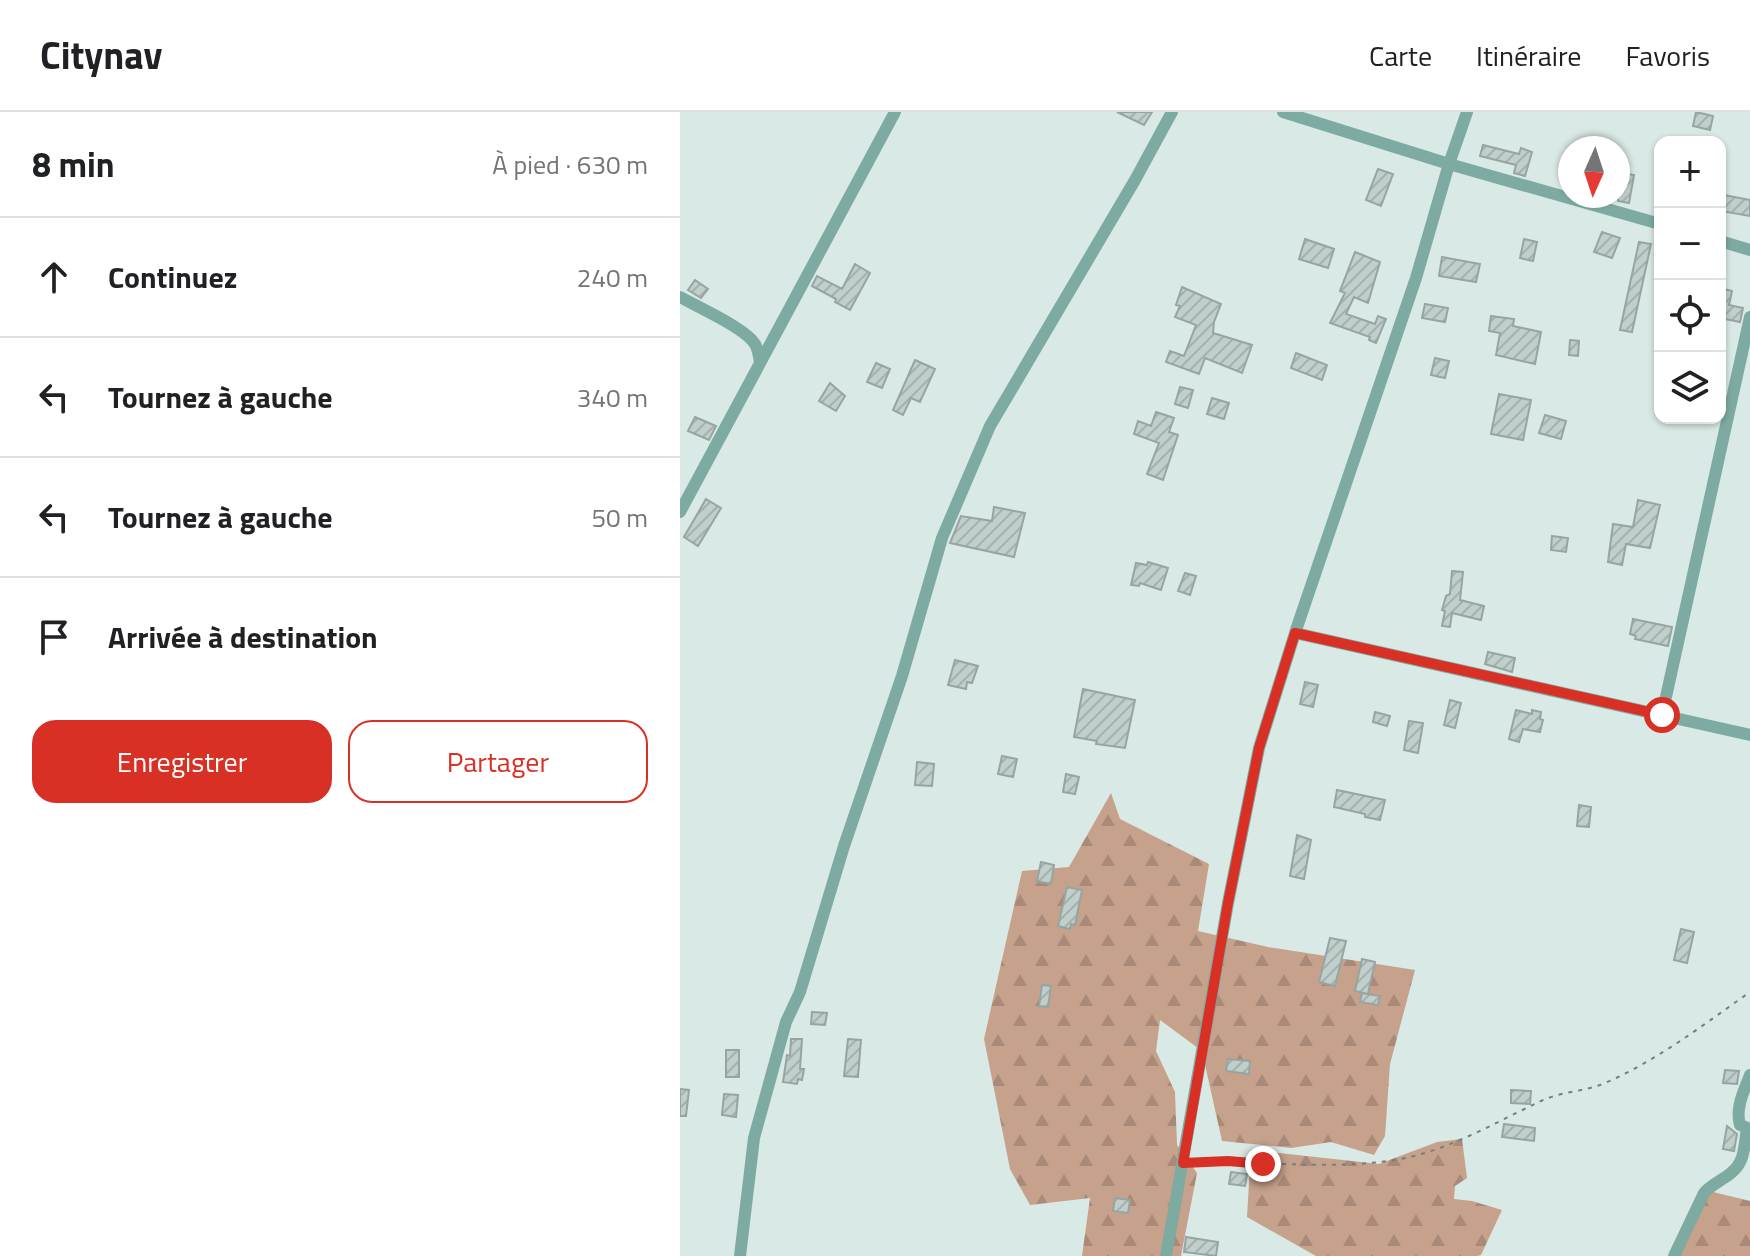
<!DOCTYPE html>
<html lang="fr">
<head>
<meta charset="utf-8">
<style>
  :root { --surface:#fff; --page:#f6f6f6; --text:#202124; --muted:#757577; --line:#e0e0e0; --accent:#d93025 }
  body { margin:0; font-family:"Titillium Web",sans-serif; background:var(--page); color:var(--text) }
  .controls { position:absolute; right:24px; top:24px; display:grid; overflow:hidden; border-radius:16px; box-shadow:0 2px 6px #0004 }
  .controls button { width:72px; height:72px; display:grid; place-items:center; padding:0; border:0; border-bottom:2px solid var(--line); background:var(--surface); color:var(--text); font:40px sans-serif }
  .compass { position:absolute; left:878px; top:24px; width:72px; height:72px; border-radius:50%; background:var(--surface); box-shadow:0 2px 6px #0004; rotate:183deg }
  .stop { position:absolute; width:24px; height:24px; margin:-18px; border:6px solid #d93025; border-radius:50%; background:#fff }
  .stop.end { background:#d93025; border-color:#fff; box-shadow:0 2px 8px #0008 }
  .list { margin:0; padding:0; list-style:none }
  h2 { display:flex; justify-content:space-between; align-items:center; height:104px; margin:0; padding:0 32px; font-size:34px }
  h2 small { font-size:26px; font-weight:400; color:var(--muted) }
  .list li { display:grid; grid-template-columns:52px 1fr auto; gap:24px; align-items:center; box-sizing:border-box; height:120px; padding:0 32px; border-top:2px solid var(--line) }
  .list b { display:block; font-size:30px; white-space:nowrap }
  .list em { font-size:26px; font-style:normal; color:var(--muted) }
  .actions { display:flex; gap:16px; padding:24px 32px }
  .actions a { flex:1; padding:18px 0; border:2px solid var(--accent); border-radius:24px; text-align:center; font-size:28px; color:var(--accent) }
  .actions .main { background:var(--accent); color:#fff }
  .icon { flex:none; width:44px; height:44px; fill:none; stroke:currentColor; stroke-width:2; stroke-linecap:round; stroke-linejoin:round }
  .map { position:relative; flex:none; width:1070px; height:1144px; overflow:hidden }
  header { display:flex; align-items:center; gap:48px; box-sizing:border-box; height:112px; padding:0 40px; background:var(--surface); border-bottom:2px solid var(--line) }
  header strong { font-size:38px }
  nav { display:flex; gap:44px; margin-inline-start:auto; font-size:28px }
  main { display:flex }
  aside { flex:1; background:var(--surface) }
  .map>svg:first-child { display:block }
</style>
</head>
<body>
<header>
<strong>Citynav</strong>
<nav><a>Carte</a><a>Itinéraire</a><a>Favoris</a></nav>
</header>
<main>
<aside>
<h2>8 min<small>À pied · 630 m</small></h2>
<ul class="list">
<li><svg class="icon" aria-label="ahead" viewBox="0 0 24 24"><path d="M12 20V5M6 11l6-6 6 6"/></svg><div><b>Continuez</b></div><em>240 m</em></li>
<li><svg class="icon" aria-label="left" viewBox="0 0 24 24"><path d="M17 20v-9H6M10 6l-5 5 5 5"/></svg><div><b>Tournez à gauche</b></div><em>340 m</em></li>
<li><svg class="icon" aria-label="left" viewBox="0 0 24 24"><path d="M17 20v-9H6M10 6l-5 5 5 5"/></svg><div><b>Tournez à gauche</b></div><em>50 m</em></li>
<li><svg class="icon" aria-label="arrive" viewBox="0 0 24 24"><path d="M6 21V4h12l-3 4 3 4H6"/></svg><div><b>Arrivée à destination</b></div></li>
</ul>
<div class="actions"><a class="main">Enregistrer</a><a>Partager</a></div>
</aside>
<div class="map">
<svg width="1070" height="1144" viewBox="0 0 1070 1144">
  <defs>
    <pattern id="forest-firs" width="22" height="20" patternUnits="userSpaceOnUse" patternTransform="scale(2)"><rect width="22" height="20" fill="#c6a18b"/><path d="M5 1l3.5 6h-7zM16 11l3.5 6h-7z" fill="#a98977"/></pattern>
    <pattern id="building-hatch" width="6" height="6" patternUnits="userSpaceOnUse" patternTransform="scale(2)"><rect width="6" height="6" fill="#c0cfcb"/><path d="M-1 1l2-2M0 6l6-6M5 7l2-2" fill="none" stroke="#a4b1ad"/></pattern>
  </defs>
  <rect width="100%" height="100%" fill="#d9e9e5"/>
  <path fill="url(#forest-firs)" d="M431,681L440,707L529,752L518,819L588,835L735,858L710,952L705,1024L694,1043L651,1030L611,1036L542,1029L522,939L480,908L476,939L495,980L497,1033L517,1061L501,1144H402L410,1086L350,1093L330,1057L304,927L342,759L389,755Z
    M782,1027L787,1066L775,1074L774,1087L792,1089L822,1098L801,1143L797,1144H636L567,1105L571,1038L699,1052L757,1030Z
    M1021,1077L1070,1089V1144H997Z"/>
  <path fill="url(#building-hatch)" stroke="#97a5a2" stroke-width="2" d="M437,0H472L464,13Z
    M1016,0L1033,4L1030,18L1013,14Z
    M803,33L839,42L841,36L852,40L845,64L834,61L836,53L800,44Z
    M698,57L713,62L701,94L686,88Z
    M938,60L954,63L949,91L938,89Z
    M1044,83L1070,88V104L1041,99Z
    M922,120L940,126L932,146L914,140Z
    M625,127L654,137L648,156L619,147Z
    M844,127L857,130L853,149L840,146Z
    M959,130L971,132L952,220L940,218Z
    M675,140L700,150L688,191L674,185L666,202L695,212L698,204L706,207L696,231L689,228L690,225L650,211L665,181L660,179Z
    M762,145L800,152L796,170L759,164Z
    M175,152L190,161L170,198L155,190L156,187L132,174L137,164L162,177Z
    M15,168L28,177L21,186L8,178Z
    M502,175L541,192L534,210L533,221L572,233L562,261L525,246L519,262L486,250L490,239L504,244L516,213L495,205L500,194L496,193Z
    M1040,176L1052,179L1049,193L1063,196L1060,210L1045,207L1043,216L1040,215Z
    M745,192L768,196L765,210L742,206Z
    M811,204L834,207L833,214L861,220L855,252L816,243L820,221L809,219Z
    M890,228L899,229L898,244L889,243Z
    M616,241L647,253L642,268L611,256Z
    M755,246L769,249L765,266L751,263Z
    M235,248L255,257L240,290L231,286L223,303L213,298Z
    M196,251L210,257L202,276L187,270Z
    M150,271L165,284L156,299L139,289Z
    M500,275L513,278L508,296L495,292Z
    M819,282L851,288L843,328L811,322Z
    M532,286L549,291L544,307L527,302Z
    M476,300L494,306L489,320L498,323L483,368L467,362L479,331L454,322L458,309L471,314Z
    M865,303L886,309L881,327L859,321Z
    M15,305L36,314L29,328L8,319Z
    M26,387L41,396L18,434L4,425Z
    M958,388L980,393L970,436L946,432L942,453L928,450L933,412L953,415Z
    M314,395L345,401L334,445L270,431L281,404L312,409Z
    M872,424L888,426L886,440L871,438Z
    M468,450L488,456L481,478L460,471L459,474L451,473L456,451L467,453Z
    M772,459L783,460L780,488L804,494L801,508L772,501L770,515L762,514L765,499L762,498L766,484L770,482Z
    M505,461L516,464L510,483L498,479Z
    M953,507L992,515L988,534L955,527L956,524L950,522Z
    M808,540L835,546L832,560L805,552Z
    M275,548L298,554L292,571L287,570L286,577L268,573Z
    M625,570L638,573L633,595L620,592Z
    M403,577L455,588L445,636L416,632L417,629L394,625Z
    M770,588L781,591L775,616L764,613Z
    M836,598L852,602V598L861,600L860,607L863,608L860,620L843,617L839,630L829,627Z
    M695,600L710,604L707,614L693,610Z
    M729,609L743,611L738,641L724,638Z
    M322,644L337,647L333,665L318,662Z
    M237,650L254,652L252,674L235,673Z
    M386,662L399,665L395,682L383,680Z
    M657,678L705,688L700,708L685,705V702L654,695Z
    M899,693L911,695L909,715L897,714Z
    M617,723L631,728L624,767L610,764Z
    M361,750L374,753L371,772L357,769Z
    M387,775L402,778L395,813L391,812L390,817L378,814Z
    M1001,817L1014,820L1007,851L994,848Z
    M650,826L666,829L655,874L639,870Z
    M682,847L695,850L688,882L675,879Z
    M362,873L371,874L368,895L359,894Z
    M682,881L700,884L698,893L680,890Z
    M132,900L147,901L145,913L131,912Z
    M111,927H122L120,957H124L122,968L118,967L117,972L103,970L107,943L110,944Z
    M168,927L181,928L178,965L164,964Z
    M46,938H59V965H46Z
    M548,947L570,949L569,962L546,959Z
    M1045,958L1059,959L1057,972L1043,971Z
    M0,977L9,978L6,1004H0Z
    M831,978L851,979L850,992L831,991Z
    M44,982L58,983L56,1005L42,1003Z
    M824,1012L855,1016L854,1029L822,1025Z
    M1047,1014L1057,1022L1054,1039L1043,1037Z
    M551,1060L567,1062L565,1074L549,1072Z
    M435,1086L450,1088L448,1101L433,1099Z
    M506,1125L538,1130L536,1144L504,1140Z"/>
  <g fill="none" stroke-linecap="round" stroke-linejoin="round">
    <path stroke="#757f7d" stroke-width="2" stroke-dasharray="4 6" stroke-linecap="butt" d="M512,1050C577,1048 643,1058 708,1049C763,1042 812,1012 861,989C882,979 904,980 925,971C978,948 1023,913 1070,880"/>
    <path stroke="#7daba1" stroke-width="12" d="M603,0L769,52L980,112
      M1040,129L1070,138
      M0,185C18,195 65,216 75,232C78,237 79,245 80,250
      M0,400L215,0
      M615,521L1070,623
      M982,603L1070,205
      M1070,963C1064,979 1055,996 1060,1013L1070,1017
      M60,1144L74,1026L106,910L120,880L164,734L222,564L262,426L310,314L455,68L492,0
      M486,1144L548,791L579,636L615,521L736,166L769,52L787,0
      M994,1144L1024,1081C1034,1069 1053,1065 1060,1050C1065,1041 1065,1027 1067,1016"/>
  </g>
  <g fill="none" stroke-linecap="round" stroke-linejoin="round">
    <path stroke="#d93025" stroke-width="10" d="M583,1052L548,1049L503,1051L548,791L579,636L615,521L982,603"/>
  </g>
</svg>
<div class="controls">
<button>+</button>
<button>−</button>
<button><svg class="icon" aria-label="locate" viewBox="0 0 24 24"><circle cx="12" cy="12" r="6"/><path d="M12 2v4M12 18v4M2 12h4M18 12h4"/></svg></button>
<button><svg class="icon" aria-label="layers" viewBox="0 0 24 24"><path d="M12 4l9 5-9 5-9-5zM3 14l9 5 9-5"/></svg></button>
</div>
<svg class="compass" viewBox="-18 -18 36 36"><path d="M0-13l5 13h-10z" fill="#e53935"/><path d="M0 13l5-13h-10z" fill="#757577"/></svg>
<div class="stop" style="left:982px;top:603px"></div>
<div class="stop end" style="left:583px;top:1052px"></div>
</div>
</main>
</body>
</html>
